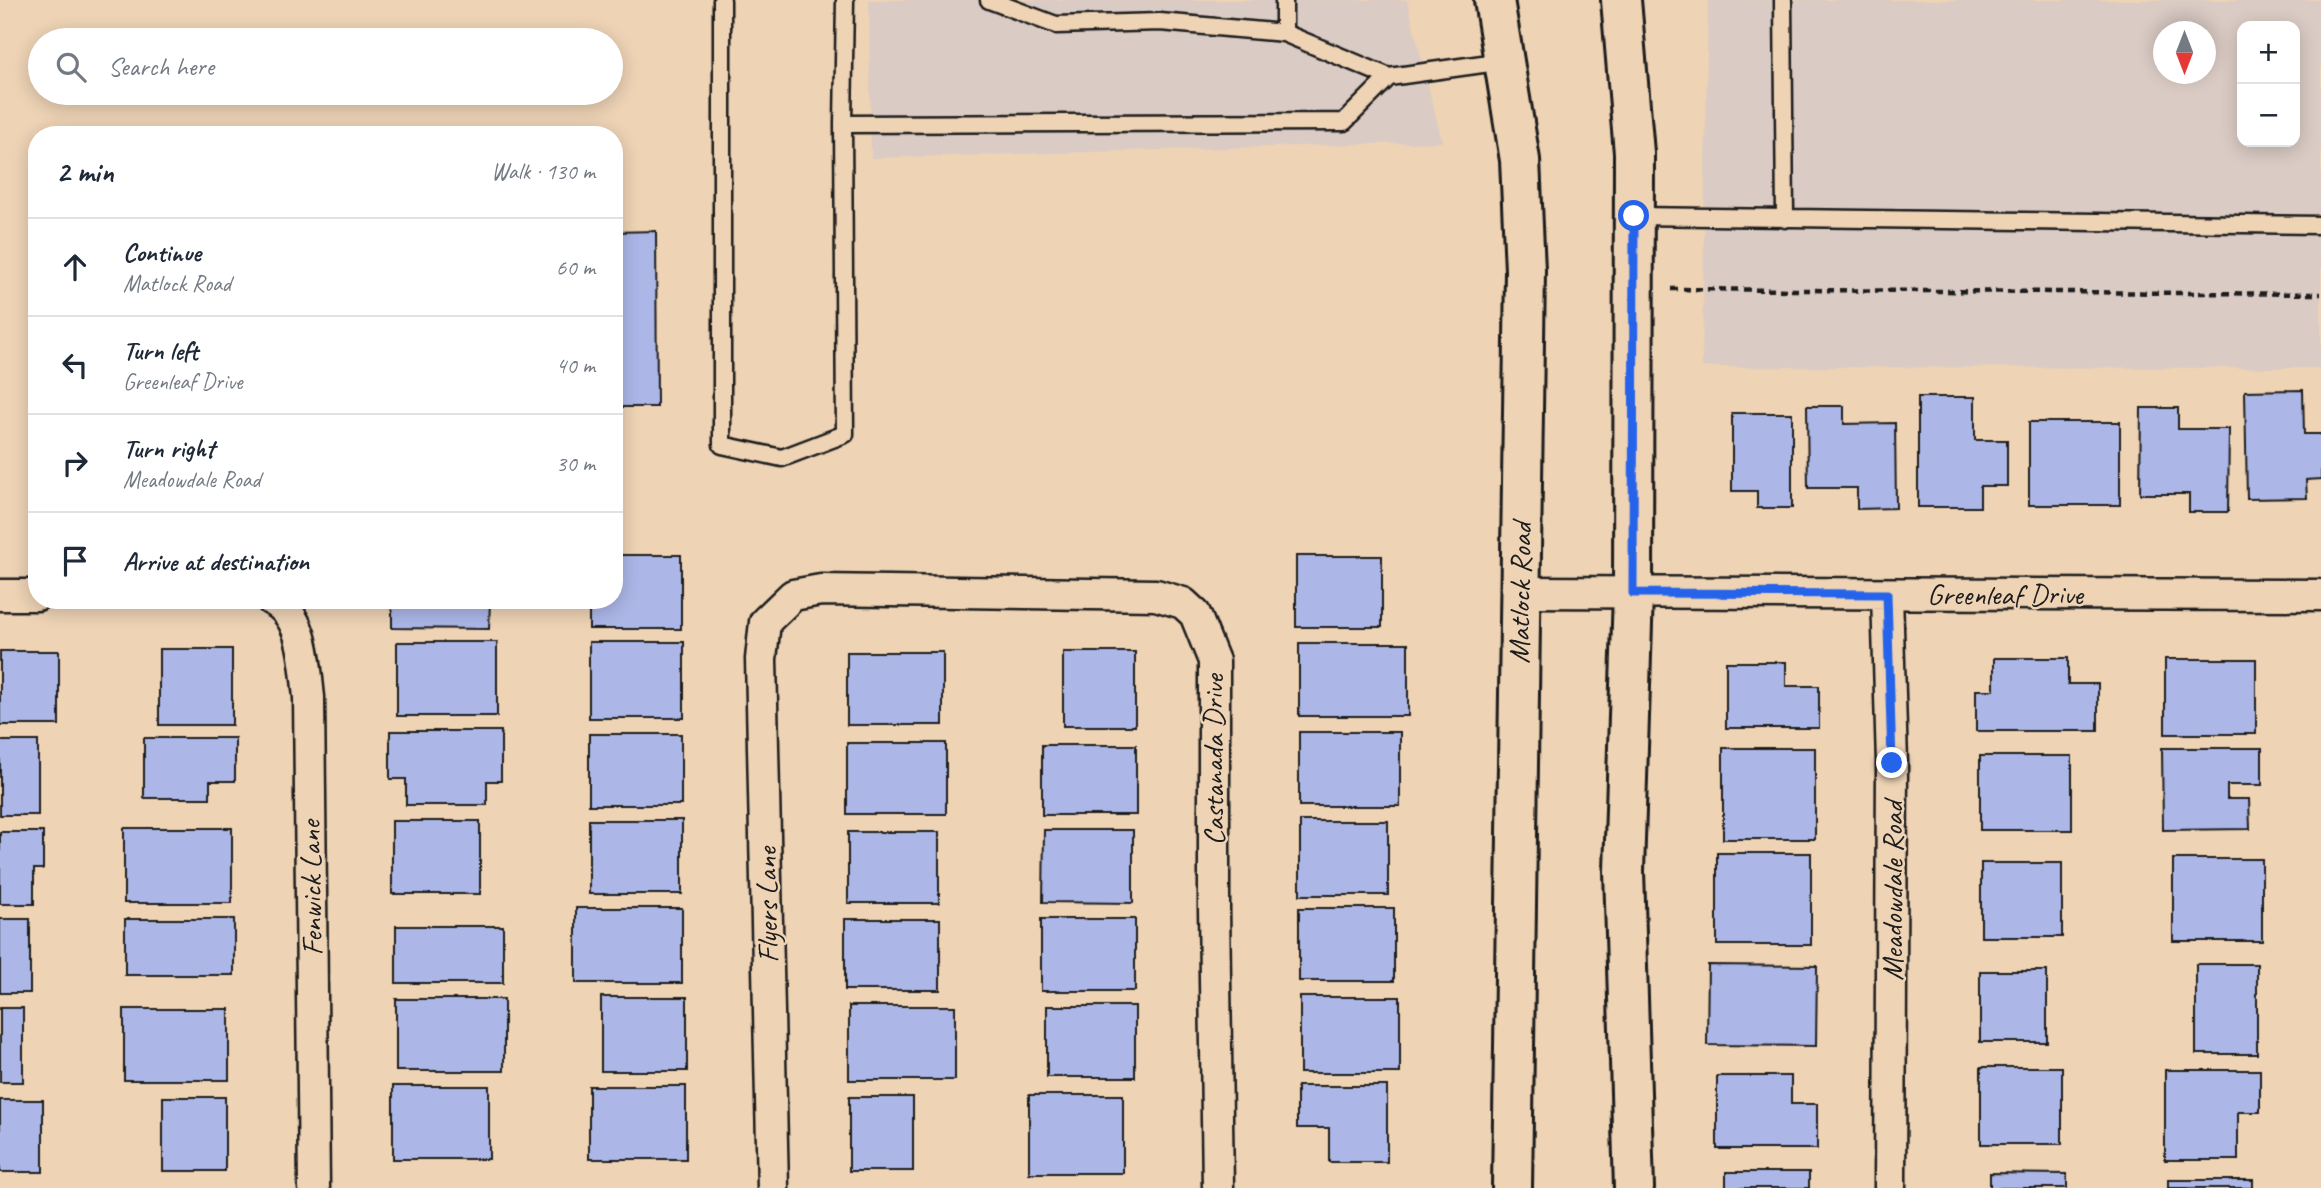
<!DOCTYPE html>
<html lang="en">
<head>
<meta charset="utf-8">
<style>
  :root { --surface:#fff; --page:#f2f2f3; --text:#1f2937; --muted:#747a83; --line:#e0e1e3 }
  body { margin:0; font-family:Caveat,sans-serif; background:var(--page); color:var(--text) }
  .controls { position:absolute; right:21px; top:21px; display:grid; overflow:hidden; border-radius:14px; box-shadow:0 4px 18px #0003 }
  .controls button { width:63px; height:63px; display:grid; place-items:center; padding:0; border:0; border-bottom:2px solid var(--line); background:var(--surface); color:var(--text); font:35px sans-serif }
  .compass { position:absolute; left:2153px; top:21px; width:63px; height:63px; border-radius:50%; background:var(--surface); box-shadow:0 4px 18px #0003; rotate:180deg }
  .stop { position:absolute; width:21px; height:21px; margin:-16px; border:5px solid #2563eb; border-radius:50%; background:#fff }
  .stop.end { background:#2563eb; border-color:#fff; box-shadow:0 2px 7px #0008 }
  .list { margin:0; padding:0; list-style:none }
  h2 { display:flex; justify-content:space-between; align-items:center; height:91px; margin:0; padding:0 28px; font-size:30px }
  h2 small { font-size:23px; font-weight:400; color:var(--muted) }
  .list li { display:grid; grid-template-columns:46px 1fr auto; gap:21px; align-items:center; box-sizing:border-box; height:98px; padding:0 28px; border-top:2px solid var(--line) }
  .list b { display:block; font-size:26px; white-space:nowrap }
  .list p { margin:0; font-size:23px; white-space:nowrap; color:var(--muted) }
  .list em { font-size:23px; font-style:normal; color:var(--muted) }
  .icon { flex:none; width:38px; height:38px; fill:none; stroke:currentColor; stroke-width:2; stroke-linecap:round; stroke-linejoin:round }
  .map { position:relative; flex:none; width:2321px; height:1188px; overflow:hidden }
  .search { position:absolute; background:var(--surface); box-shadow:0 4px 18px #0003; left:28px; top:28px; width:595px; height:77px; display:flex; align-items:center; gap:18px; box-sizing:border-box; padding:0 24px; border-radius:38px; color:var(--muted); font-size:26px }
  .panel { position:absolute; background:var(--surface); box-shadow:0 4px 18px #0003; left:28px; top:126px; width:595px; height:483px; border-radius:28px }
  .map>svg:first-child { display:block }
</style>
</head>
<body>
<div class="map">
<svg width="2321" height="1188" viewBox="0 0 2321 1188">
  <rect width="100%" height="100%" fill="#eed3b5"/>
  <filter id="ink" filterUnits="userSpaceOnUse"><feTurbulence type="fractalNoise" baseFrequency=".0143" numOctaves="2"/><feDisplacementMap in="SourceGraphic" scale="14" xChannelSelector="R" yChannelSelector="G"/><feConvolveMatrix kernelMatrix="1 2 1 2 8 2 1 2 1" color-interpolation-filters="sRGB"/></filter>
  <g filter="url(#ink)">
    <path fill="#dacbc4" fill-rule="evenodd" d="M869,0H1407L1442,142L871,158Z
      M1708,0H2321V368L1702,367ZM2242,26H2295V142H2242ZM2164,32H2206V74H2164Z"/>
    <path fill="#acb7e8" stroke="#1c1c1c" stroke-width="2" d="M656,231L657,407H614V232Z
      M2303,390L2304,434H2321V479L2306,480L2307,498L2247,499L2245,391Z
      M1918,397H1975V440H2007V486H1980V507H1918Z
      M1807,406H1844V424L1895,423L1896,508L1857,509V488H1808Z
      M2141,408H2178V429H2229L2228,512H2189V494H2140Z
      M1732,413H1792V508H1757V491H1732Z
      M2029,422H2120V505H2029Z
      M614,555H681V629H589V600H614Z
      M1296,556H1382V627H1296Z
      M392,600H490L489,629L392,628Z
      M397,642H497V716H397Z
      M589,642H684V718H589Z
      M1299,643H1408V716H1299Z
      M159,649H232V725H159Z
      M0,651H59V725H0Z
      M847,652H943V725H847Z
      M1063,652H1135V726H1063Z
      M1994,658H2068V684H2098V731H1976V690H1994Z
      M2165,659H2256V734H2165Z
      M1726,662H1786V686H1819V728H1726Z
      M390,731H501V781H487V805H406V779H390Z
      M1299,732H1400V806H1299Z
      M589,734H681V805H589Z
      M144,738H235V781H210V798H144Z
      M0,741H38V815H0Z
      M847,743H946V814H847Z
      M1042,745H1136V815H1042Z
      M1723,748H1815V839H1723Z
      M2162,748H2262V785H2227V799H2249L2250,829L2163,830Z
      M1980,756H2072V830H1980Z
      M589,820H682V894H589Z
      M392,821H480V894H392Z
      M1300,821H1388V895H1300Z
      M124,828H232V903H124Z
      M1044,830H1133V903L1043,902Z
      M0,832H43V869H34V904H0Z
      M848,832H939V903H848Z
      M1717,853H1811V945H1717Z
      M2173,859H2262V941H2173Z
      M1981,863H2062V937H1981Z
      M576,908H682V983H576Z
      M1299,908H1394V981H1299Z
      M0,919H30V993H0Z
      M125,919H234V975H125Z
      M845,919H940V990H845Z
      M1041,919H1135V991H1041Z
      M396,926H503V983H396Z
      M2196,964H2257V1054H2196Z
      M1708,965L1817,966L1816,1046L1707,1045Z
      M1980,971H2047V1042H1980Z
      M601,997H687V1071H601Z
      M1300,997H1400V1073H1300Z
      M396,999H504V1071H396Z
      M849,1006H955V1080H849Z
      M1047,1006H1135V1077H1047Z
      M0,1008H23V1082H0Z
      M124,1009H229V1080H124Z
      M1981,1067H2062V1144H1981Z
      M2165,1070H2260V1112H2238V1160H2165Z
      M1717,1076H1791V1104H1817V1149H1717Z
      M393,1086H489V1159H393Z
      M589,1086H686V1159H589Z
      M1297,1086H1387V1162H1329V1128H1297Z
      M1029,1095H1123V1173H1029Z
      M163,1097H225V1171H163Z
      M849,1097H913V1171H849Z
      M0,1100H43V1172H0Z
      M1726,1172H1809V1188H1726Z
      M1990,1173L2067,1174V1188H1990Z
      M2168,1180H2253V1188H2168Z"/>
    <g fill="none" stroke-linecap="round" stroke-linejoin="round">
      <g stroke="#1c1c1c" stroke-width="21">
        <path id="lane" d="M722,0V445L782,458L845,434L843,124L1344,122L1389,77L1504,61
          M989,0L1056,25L1160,22L1284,33L1389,77
          M1284,0V33
          M1783,0L1785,219
          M843,124L845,0
          M1634,216L2321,225"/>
      </g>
      <g stroke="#1c1c1c" stroke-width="35">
        <path id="street" d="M1520,592L2321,595
          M1887,594L1892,763L1890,1188
          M0,595H37
          M272,600C305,616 305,665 309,697L314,1188
          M773,1188L761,659L765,622L793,595L821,590L1156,595L1183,603L1195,614L1214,661V908L1218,1188"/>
      </g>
      <g stroke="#1c1c1c" stroke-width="44">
        <path id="secondary" d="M1494,0L1520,160L1525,270L1512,1188
          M1621,0L1634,153L1633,593L1624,871L1634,1188"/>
      </g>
      <path stroke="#1c1c1c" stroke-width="4.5" stroke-dasharray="7 5" stroke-linecap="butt" d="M1671,289L2321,294"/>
      <use href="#lane" stroke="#eed3b5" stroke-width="16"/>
      <use href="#street" stroke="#eed3b5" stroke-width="30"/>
      <use href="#secondary" stroke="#eed3b5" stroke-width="38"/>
    </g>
  </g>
  <g fill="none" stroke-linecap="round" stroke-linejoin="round" filter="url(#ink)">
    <path stroke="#2563eb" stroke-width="9" d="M1634,216L1633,593L1887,594L1892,763"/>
  </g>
  <g text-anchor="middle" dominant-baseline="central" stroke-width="5" stroke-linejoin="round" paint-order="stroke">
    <g font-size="30" fill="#1c1c1c" stroke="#eed3b5">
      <text transform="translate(1520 593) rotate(-89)">Matlock Road</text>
      <text x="2005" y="594">Greenleaf Drive</text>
      <text transform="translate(1213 760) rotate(-90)">Castanada Drive</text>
      <text transform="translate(311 888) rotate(-91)">Fenwick Lane</text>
      <text transform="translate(1892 891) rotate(-90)">Meadowdale Road</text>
      <text transform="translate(767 905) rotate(-91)">Flyers Lane</text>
    </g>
  </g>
</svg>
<div class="controls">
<button>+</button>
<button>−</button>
</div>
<svg class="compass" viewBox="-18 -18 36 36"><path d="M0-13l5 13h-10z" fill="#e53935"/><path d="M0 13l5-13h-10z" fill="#747a83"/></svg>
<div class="stop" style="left:1634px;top:216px"></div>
<div class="stop end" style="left:1892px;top:763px"></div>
<div class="search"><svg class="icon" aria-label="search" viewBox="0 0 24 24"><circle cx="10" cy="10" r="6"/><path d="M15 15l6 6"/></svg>Search here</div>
<section class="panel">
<h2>2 min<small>Walk · 130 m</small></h2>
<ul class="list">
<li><svg class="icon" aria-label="ahead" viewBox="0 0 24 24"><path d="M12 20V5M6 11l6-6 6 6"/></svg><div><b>Continue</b><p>Matlock Road</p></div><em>60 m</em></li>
<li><svg class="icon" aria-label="left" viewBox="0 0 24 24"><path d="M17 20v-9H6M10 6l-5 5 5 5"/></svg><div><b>Turn left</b><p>Greenleaf Drive</p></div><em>40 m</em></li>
<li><svg class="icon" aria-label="right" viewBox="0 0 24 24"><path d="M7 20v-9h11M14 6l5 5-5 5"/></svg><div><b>Turn right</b><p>Meadowdale Road</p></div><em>30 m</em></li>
<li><svg class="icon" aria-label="arrive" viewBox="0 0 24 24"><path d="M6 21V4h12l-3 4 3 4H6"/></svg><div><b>Arrive at destination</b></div></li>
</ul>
</section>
</div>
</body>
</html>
